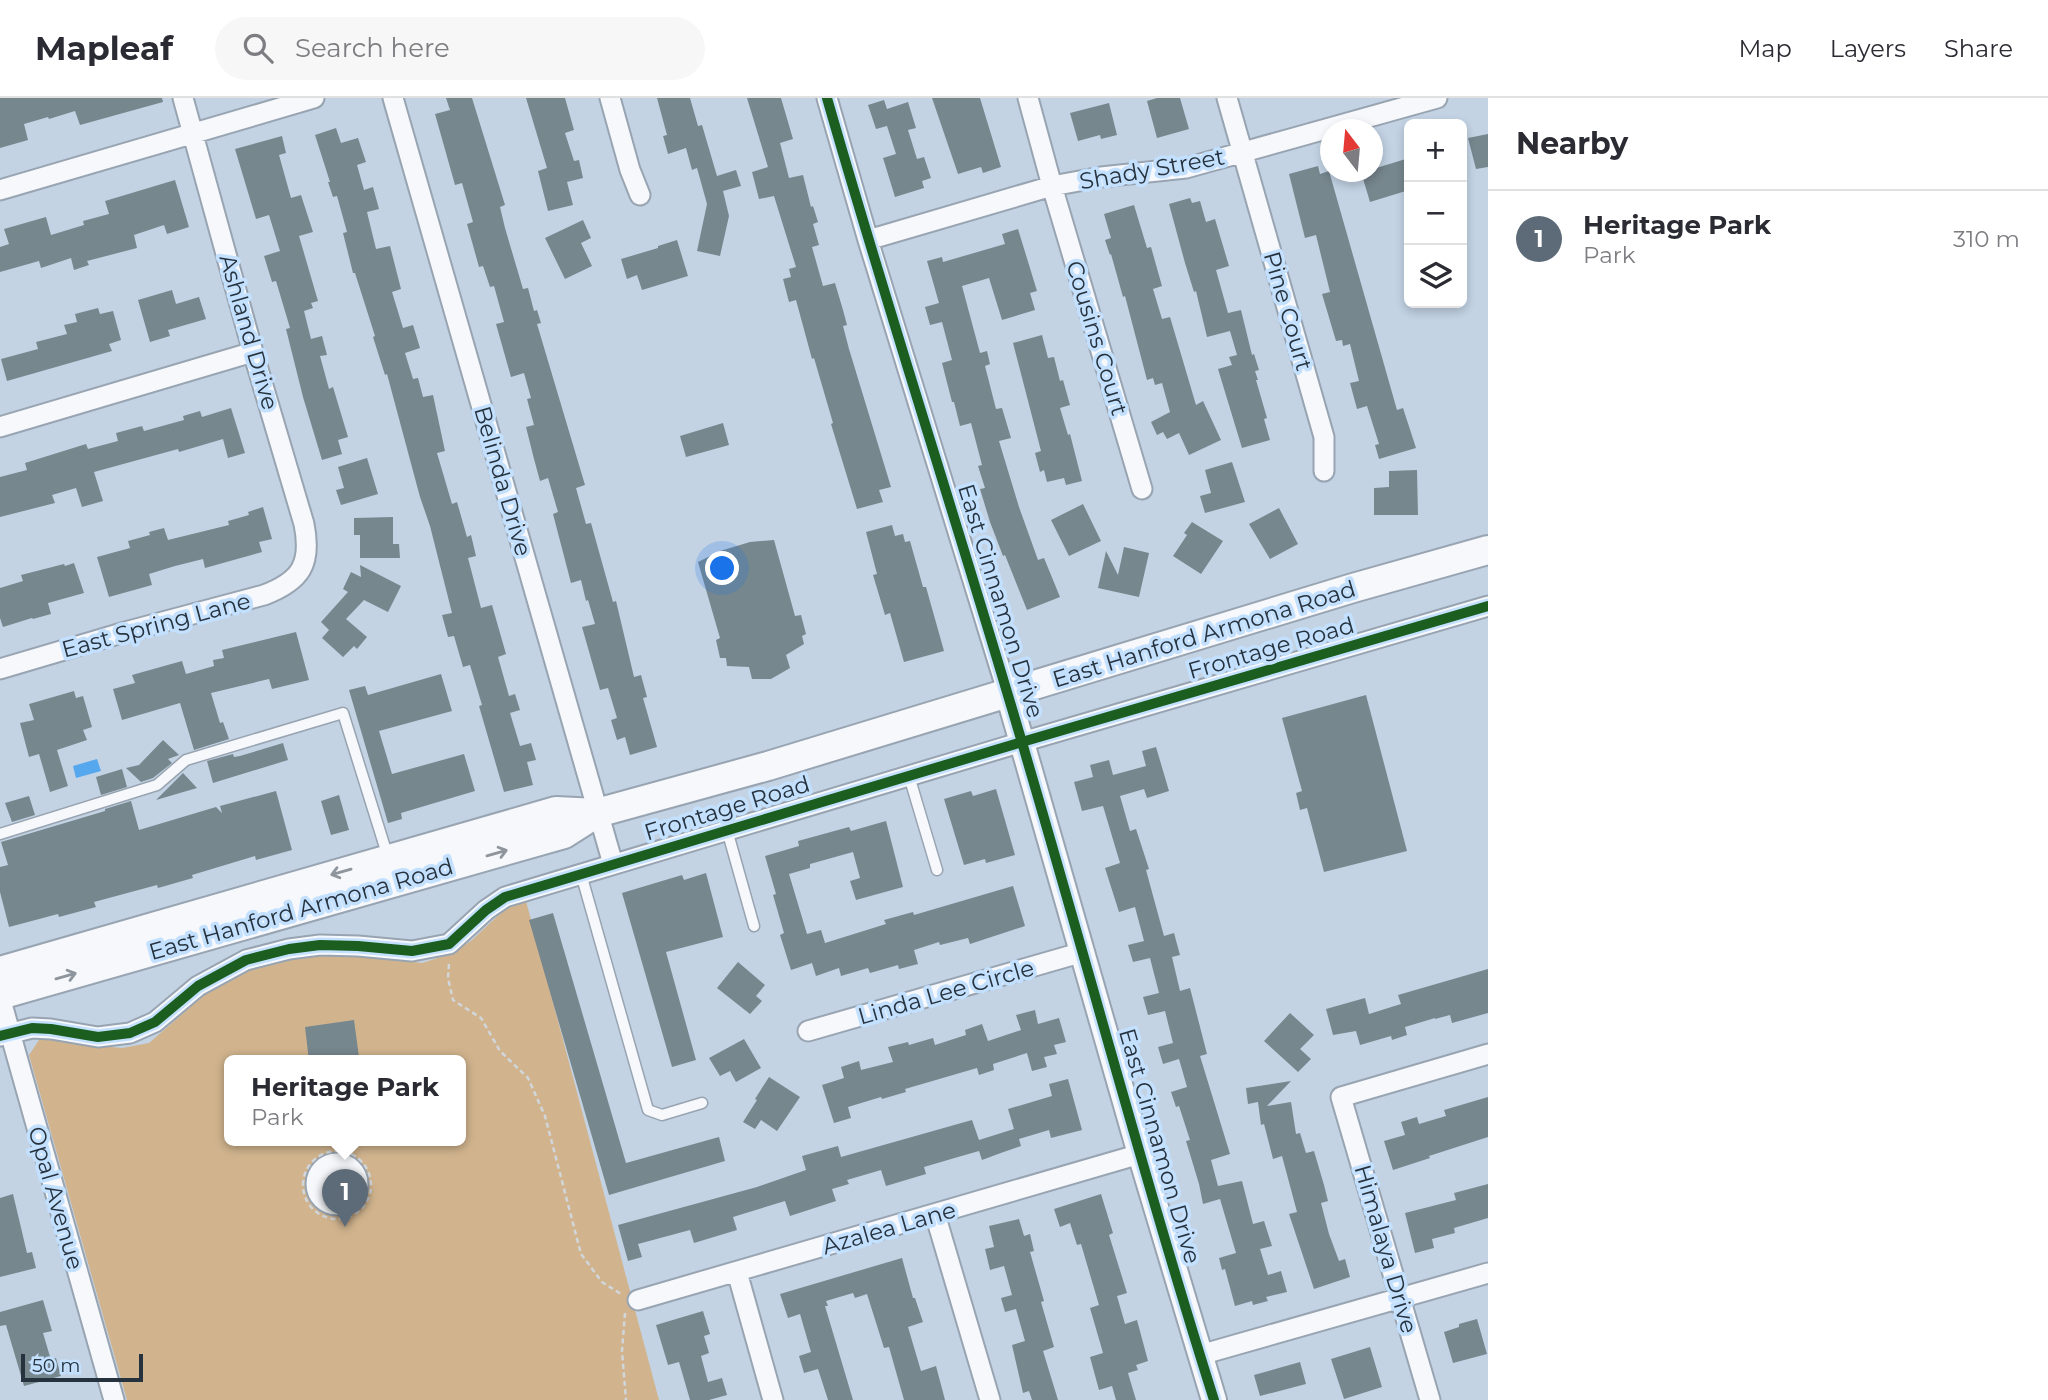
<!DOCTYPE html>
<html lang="en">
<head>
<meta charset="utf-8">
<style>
  :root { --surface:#fff; --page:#f7f7f7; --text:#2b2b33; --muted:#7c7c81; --line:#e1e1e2; --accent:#5d6a77 }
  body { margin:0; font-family:Montserrat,sans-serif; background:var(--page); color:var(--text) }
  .controls { position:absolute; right:21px; top:21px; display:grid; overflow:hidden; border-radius:10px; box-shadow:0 4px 10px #0003 }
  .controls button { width:63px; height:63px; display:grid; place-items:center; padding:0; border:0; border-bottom:2px solid var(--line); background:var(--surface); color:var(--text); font:35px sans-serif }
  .compass { position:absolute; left:1320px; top:21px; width:63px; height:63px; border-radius:50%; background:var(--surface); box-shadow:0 4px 10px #0003; rotate:344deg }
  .scale { position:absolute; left:21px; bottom:18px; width:122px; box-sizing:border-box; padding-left:7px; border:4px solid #26323d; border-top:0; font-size:19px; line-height:24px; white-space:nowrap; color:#26323d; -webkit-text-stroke:5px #c3e0fe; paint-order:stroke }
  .you { position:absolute; left:723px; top:471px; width:24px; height:24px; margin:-18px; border:5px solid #fff; border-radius:50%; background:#1a73e8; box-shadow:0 0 0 10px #1a73e833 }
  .badge { display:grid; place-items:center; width:46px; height:46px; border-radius:50%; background:var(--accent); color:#fff; font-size:23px; font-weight:700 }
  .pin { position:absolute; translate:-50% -58px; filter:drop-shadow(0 2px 4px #0008) }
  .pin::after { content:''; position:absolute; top:37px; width:24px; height:21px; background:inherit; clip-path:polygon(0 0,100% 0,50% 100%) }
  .popup { position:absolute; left:224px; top:957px; width:242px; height:91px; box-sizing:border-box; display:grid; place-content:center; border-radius:10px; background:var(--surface); filter:drop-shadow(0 2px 5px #0005); font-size:23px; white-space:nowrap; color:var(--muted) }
  .popup b { font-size:26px; color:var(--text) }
  .popup::after { content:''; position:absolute; left:50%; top:100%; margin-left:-14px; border:14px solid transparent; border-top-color:var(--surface) }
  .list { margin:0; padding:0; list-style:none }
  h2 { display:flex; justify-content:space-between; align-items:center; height:91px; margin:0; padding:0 28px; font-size:30px }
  h2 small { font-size:23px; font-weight:400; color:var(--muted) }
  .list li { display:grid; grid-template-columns:46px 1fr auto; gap:21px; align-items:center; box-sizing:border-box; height:98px; padding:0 28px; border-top:2px solid var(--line) }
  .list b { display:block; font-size:26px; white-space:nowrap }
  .list p { margin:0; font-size:23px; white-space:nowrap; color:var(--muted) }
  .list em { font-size:23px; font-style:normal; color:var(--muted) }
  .icon { flex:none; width:38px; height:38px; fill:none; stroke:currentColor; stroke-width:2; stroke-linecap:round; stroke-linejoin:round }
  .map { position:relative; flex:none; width:1488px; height:1302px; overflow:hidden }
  header { display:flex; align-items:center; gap:42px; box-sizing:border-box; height:98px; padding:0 35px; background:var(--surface); border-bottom:2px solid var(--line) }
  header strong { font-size:33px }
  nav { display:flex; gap:38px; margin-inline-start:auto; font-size:24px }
  .search { width:490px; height:63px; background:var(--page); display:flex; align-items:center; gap:18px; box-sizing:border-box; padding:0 24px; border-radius:38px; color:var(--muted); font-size:26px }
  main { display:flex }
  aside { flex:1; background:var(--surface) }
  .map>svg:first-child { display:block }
</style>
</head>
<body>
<header>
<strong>Mapleaf</strong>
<div class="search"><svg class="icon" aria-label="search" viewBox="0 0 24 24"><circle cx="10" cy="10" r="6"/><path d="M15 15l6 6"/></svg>Search here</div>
<nav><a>Map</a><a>Layers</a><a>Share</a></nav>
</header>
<main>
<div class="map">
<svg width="1488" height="1302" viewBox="0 0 1488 1302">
  <rect width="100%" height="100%" fill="#c3d3e4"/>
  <path fill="#d1b48e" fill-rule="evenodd" d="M526,803L659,1302H127L29,957L39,942L49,939L77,946L122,950L149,945L219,884L264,864L322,855H350L422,865L447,857L471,843L507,809ZM230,963H460V1043H230Z"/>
  <path fill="#56a8ee" d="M97,661L101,673L76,680L73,668Z"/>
  <path fill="#77878e" d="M0,0H162L163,4L80,27L75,13L49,21L48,19L24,26L28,42L0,50Z
    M446,0H472L505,107L500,109L505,130L523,191L528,190L534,213L537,212L541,225L537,226L585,387L576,390L586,426L591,425L613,504L616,503L634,579L641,577L647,599L643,600L657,649L630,657L625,639L617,642L611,622L617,620L608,590L600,592L582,529L595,526L588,502L586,503L581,482L571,485L553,416L558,414L548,380L540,383L534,361L526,329L534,327L527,301L531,300L524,275L511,279L496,226L504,224L494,188L490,189L483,168L479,169L467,126L473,124L462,85L455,87L435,16L450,12Z
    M526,0H565L574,32L565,35L574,63L579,62L583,80L567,84L573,107L548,113L538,73L547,70Z
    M657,0H690L698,28L702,27L717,78L736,72L741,88L723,93L729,118L720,158L697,153L707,106L697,70L692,72L686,50L668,56L663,38L667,37Z
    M747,0H781L793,41L780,45L789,80L803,77L811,109L813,108L818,124L813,126L819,147L812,149L823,188L835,185L843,212L847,227L843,228L849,251L891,389L879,392L883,404L857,411L831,326L833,325L814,260L812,261L796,202L789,204L783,181L791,179L789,171L796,169L774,98L759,101L752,74L768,69Z
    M932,0H980L1001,69L983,75L981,69L958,76Z
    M1157,0H1180L1189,31L1157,40L1147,3Z
    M884,2L887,11L908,4L916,30L908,32L917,61L924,59L931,80L922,83L924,90L895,99L883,60L896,56L887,28L876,31L868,7Z
    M1109,5L1117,37L1101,41L1100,37L1078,43L1070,15Z
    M336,30L341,45L358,40L366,64L357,67L364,92L373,89L379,111L367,114L376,151L390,148L401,191L392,194L403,230L413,227L420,250L405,255L413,281L418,280L423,299L433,297L445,353L437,355L452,406L457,404L467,439L471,437L476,458L468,460L481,510L492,507L506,556L498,559L509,598L515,596L520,612L510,615L520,648L531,645L536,662L527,664L533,687L504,694L479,608L482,607L470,567L463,569L454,538L448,539L442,517L452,515L430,428L420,399L387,276L385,277L373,239L375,238L355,175H353L343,135L347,134L337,98L333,99L328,84H330L315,37Z
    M1488,36V69L1476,71L1468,40Z
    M282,38L286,55L279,57L291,100L301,97L313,134L299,138L318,203L311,205L313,210L304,213L311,241L322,238L327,257L320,258L329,291L333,289L348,339L338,342L342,356L322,362L303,299L286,231L290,230L276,183L272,184L264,158L280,153L269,117L256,121L235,51Z
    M1409,60V92L1370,104L1361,74H1373V71Z
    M1318,68L1320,76L1329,73L1397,312L1403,310L1416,350L1379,361L1375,347L1379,346L1367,308L1357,311L1350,285L1359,283L1350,246L1343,248L1342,242L1336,243L1322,196L1330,194L1316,137L1305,140L1289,76Z
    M175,82L189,129L167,136L164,127L134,137L137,150L87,163L89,167L74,172L71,160L41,170L39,163L0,174V149L9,146L4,131L46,119L51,137L84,127L83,123L109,116L105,103Z
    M1190,100L1192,105L1200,103L1206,124L1215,121L1229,168L1216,172L1228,215L1241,212L1252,257L1254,256L1259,272L1255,273L1258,282H1256L1267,320L1264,321L1270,342L1242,350L1218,271L1232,267L1229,259L1237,257L1230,233L1207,239L1196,193L1194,194L1185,165L1169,106Z
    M1134,107L1147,150L1151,149L1162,188L1153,191L1162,221L1170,219L1196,307L1203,303L1221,342L1189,357L1179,335L1167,341L1163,334L1157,337L1151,324L1170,314L1162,285L1155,287L1153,280L1147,282L1125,198L1123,199L1111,156L1110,157L1105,142L1111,140L1104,116Z
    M583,122L591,140L581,145L592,168L565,181L545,140Z
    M1018,131L1037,193L1030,195L1035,212L1002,222L989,180L962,188L980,255L987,253L990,266L985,268L996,311L1002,310L1011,340L999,343L1019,409L1038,462L1044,460L1060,499L1027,512L1005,457L1003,458L990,424L980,391L985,390L978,368L982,367L971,325L960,328L954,304H952L942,265L952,262L942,224L930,227L925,209L939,205L927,163L942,159L943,164L1005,146L1002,136Z
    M677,142L688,178L642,192L637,177L627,181L621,161L658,150V148Z
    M172,192L176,206L199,199L206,221L168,232L170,238L150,244L138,202Z
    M98,210L100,216L113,213L121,242L109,246L112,253L7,283L1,261L38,251L36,244L67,236L64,227L77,224L75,216Z
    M1042,237L1048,260L1054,259L1060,283L1063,282L1070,307L1060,310L1068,337L1070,336L1082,383L1066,387L1064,380L1047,384L1044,372L1040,374L1035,355L1041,353L1013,245Z
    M231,310L245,355L228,360L223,341L179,354L178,351L94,374L103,403L82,409L76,390L52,397L55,405L0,419V379L27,372L25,365L86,346L88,351L118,343L116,335L142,328L144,333L184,322L183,318L200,313L202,319Z
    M723,325L729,347L686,359L680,338Z
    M367,360L378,396L341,407L336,392L344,390L338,369Z
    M1232,364L1245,404L1205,415L1200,398L1211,395L1205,372Z
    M1417,372L1418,417H1374V390L1389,389V373Z
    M1083,406L1101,443L1069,458L1051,422Z
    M263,409L272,441L259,444L262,454L205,470L203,461L175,468L149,476L152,487L109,499L97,459L130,450L128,443L150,437L149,434L164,430L168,442L229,427L228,423L249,417L248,414Z
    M1279,410L1298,446L1270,461L1249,426Z
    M393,419V446H399L400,460H360V437H354V420Z
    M1192,424L1223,443L1201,476L1173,458L1187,437L1184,435Z
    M892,427L895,438L903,436L905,444L910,443L923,489H926L944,553L904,564L890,515L885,517L873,477L877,476L866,434Z
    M774,442L795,518L801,517L806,536L802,538L804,546L786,557L790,570L771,581H752L749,569L727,568L726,560H720L716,542L720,540L698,464L720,453L750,444Z
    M1124,449L1149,455L1139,499L1098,490L1106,453L1118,477Z
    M74,465L84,495L48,505L51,516L33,521L32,520L3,529L0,520V490L23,483L21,477L64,466L65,468Z
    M360,467L401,488L388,514L364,502L346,521L367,539L357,551L354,548L343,559L322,540L329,532L321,524L348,494L343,491L351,474L361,479Z
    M296,534L309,582L272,591L269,581L211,595L220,625L223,624L229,641L194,652L180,605L122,622L113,591L135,585L132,577L182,563L186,576L214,568L213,562L224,560L222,552Z
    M441,576L452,613L379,633L392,676L464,656L475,693L401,715L402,721L388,725L349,592L365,588L368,597Z
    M74,593L76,600L83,598L92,629L83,632L87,642L57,652L68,688L50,694L39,656L29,659L20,625L34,622L29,606Z
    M1366,597L1407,753L1324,774L1307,710L1300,712L1296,695L1302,693L1282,620Z
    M163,642L179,657L168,661L172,665L153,680L141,684L126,670L139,667Z
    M283,645L288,662L213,685L207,663L233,656L234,659L240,658Z
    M1156,649L1169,693L1147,700L1144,691L1120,698L1130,733L1136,731L1149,771L1146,772L1164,838L1174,835L1180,857L1172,859L1180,893L1190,890L1207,956L1200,958L1230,1056L1211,1062L1218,1088L1242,1083L1253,1126L1264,1123L1272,1148L1260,1151L1268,1177L1281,1173L1287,1194L1266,1199L1268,1203L1253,1207L1252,1203L1235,1208L1225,1171L1222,1172L1219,1160L1236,1155L1220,1101L1203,1106L1199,1086L1186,1043L1190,1042L1179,1008L1176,1009L1171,994L1187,989L1179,961L1163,966L1158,949L1173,945L1165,913L1148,917L1143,899L1159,895L1150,860L1133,864L1128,847L1144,843L1135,809L1119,814L1105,770L1120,765L1103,708L1082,713L1074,684L1093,679L1090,667L1109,662L1113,677L1146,668L1142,653Z
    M122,671L127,689L101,697L96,679Z
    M183,675L197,690L156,702Z
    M996,691L1015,757L986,765L985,761L964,767L944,701L971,693L973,698Z
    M276,693L292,752L256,762L255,758L192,777L193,780L158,790L157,787L94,804L96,809L59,819L58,816L9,829L0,794V769L8,767L1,744L105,713V711L131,703L139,732L216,709L222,715L220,708Z
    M339,697L349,732L331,737L321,703Z
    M29,698L35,717L12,724L5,705Z
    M886,723L903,789L856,802L850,783L860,780L853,754L810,766V770L789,776L807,836L821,832L825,845L886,826L884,822L913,814L914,817L1013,788L1025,828L970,846L968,840L940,847L939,844L914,852L918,866L899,871L898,867L870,875L868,870L841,878L839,870L816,878L812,865L791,872L780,837L784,835L773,797L776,796L765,758L799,748L798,743L849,729L851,733Z
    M706,775L723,839L666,854L696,962L672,969L622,795L682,777L684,782Z
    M553,815L626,1065L719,1039L725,1063L609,1097L529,822Z
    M738,864L765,887L756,898L762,903L750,916L717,890Z
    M1488,871V915L1452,925L1450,917L1435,921V920L1405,929L1407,937L1392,942L1391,938L1360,947L1356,933L1333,937L1326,911L1365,900L1369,916L1401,906L1398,897Z
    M1035,912L1038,926L1059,920L1066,944L1054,947L1057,956L1044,959L1047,969L1032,973L1027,955L993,966L994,972L979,977L977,970L905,991L906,994L882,1001L881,999L848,1009L851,1020L834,1025L822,987L844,980L841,969L859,963L861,972L893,964L888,949L908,944L909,947L933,940L935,947L966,937L965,932L982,926L988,943L1021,932L1016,917Z
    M1290,915L1314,937L1300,951L1311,961L1298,974L1264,943Z
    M354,922L359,959L332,963H309L305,929Z
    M744,941L761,970L736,984L730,973L720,978L709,960Z
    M769,979L800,999L777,1033L761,1022L755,1031L743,1024L757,1002L755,1001Z
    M1068,981L1082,1032L1051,1040L1049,1032L1019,1041L1021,1048L998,1056L982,1062L979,1053L958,1059L924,1069L926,1076L886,1088L881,1072L847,1082L849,1086L832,1091L836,1103L790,1118L785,1103L733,1119L737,1132L694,1145L690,1132L638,1146L642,1159L628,1163L618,1127L757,1089L806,1072L802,1058L838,1048L841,1059L972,1022L979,1042L1014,1031L1008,1011L1052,998L1049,986Z
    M1291,983L1267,1008L1291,1004L1296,1036L1300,1035L1306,1055L1314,1053L1324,1087L1328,1103L1321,1105L1329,1136L1339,1163L1345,1161L1350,1179L1314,1191L1289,1116L1297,1114L1282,1058L1273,1061L1264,1026L1261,1027L1258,1004L1248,1006L1246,990Z
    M1488,999V1039L1429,1058L1430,1060L1393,1072L1384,1043L1405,1037L1401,1024L1417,1019L1419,1026L1446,1018L1444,1012Z
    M1488,1086V1120L1454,1130L1455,1135L1432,1141L1434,1150L1415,1155L1405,1115L1456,1102L1454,1095Z
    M13,1096L27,1155L32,1154L36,1170L0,1179V1100Z
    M1101,1096L1113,1135L1109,1137L1127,1195L1117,1198L1125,1226L1137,1222L1148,1263L1136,1267L1138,1272L1128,1275L1136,1302H1116L1112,1288L1099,1292L1090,1259L1103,1255L1090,1210L1099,1207L1081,1146L1077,1147L1070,1125L1060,1129L1054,1111Z
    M1019,1121L1024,1138L1030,1136L1034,1153L1030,1154L1044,1203L1041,1204L1054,1249L1043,1253L1058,1302H1032L1029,1293L1023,1295L1012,1247L1025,1243L1016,1211L1005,1214L1001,1200L1012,1197L1004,1168L990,1172L985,1151L994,1149L989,1128Z
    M902,1160L913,1200H915L923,1224L908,1229L921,1273L936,1268L945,1302H904L889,1249L884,1250L867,1196L855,1200L853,1195L826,1203L828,1208H825L853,1302H828L818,1271L804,1275L799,1258L811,1254L800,1216L788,1220L780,1196Z
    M43,1202L52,1233L43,1235L51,1262L56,1260L61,1278L24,1288L6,1227L0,1228V1214Z
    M703,1213L710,1236L704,1238L709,1255L701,1258L708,1284L722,1280L727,1297L709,1302H690L679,1264L668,1267L656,1227Z
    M1477,1221L1487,1256L1453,1265L1444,1234L1459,1229V1226Z
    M1370,1249L1382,1289L1344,1301L1331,1261Z
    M1300,1264L1306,1286L1260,1298L1254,1277Z"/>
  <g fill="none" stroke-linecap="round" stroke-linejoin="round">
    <g stroke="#98a4b1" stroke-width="13">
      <path id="service" d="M909,678L937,772
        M727,732L754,828
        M0,736L157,687L186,662L343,615L388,759
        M581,776L648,1012L662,1017L702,1005"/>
    </g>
    <g stroke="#98a4b1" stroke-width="23">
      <path id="minor" d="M393,0L613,766
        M610,0L630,72L640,97
        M827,0L868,142L1008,596
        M1028,0L1052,88L1142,391
        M1227,0L1324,339V373
        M0,92L314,0
        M868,142L1052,88L1101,79L1186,70L1437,0
        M0,329L253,254
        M0,571L125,534L264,497C301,483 312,466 304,426L253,254L183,0
        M0,899L114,1302
        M808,933L1083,854
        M0,938L32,930L51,931L98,939L130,935L155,924L198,888L246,862L289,851L320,847L358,848L412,853L449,846L486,812L505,799L1022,644L1488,508
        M316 1086a21 21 0 1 1 42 0a21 21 0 1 1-42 0Z
        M935,1116L990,1302
        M737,1174L773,1302
        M638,1202L1140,1056
        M1200,1257L1488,1175
        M1430,1302L1341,999L1488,956"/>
    </g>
    <g stroke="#98a4b1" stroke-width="28">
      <path id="tertiary" d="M1008,596L1140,1056L1214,1302"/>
    </g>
    <g stroke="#98a4b1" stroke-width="32">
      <path id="secondary" d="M0,873L556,713L597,715
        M0,897L564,736L597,715L768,668L1353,490L1488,452"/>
    </g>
    <path stroke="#d1d6db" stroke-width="2.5" stroke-dasharray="5 3.5" stroke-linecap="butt" d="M449,866L448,880L453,902L481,920L500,953L528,980L545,1018L581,1156L602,1184L621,1196
      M303 1087a34 34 0 1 1 68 0a34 34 0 1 1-68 0Z
      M625,1215L622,1253L626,1302"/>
    <use href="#service" stroke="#f6f8fb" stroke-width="10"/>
    <use href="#minor" stroke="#f6f8fb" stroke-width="19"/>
    <use href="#tertiary" stroke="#f6f8fb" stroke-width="24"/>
    <use href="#secondary" stroke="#f6f8fb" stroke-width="28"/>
    <g stroke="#c3e0fe" stroke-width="15">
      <path id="cycleway" d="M827,0C884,199 948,396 1007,594C1078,830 1140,1068 1214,1302
        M0,938L32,930L51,931L98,939L130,935L155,924L198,888L246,862L289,851L320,847L358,848L412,853L449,846L486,812L505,799L1022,644L1488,508"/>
    </g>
    <use href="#cycleway" stroke="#1b5e20" stroke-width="10"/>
  </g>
  <defs><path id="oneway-shaft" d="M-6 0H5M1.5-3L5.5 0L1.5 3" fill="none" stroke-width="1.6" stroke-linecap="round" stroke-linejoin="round" transform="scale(1.75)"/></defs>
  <g stroke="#8e959c">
    <use href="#oneway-shaft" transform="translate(497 755) rotate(-16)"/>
    <use href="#oneway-shaft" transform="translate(341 774) rotate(164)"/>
    <use href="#oneway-shaft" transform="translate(66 878) rotate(-16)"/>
  </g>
  <g text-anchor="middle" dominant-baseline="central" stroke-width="7" stroke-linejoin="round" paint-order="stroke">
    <g font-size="23" fill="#26323d" stroke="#c3e0fe">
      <text transform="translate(1152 71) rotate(-10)">Shady Street</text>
      <text transform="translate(1288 213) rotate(74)">Pine Court</text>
      <text transform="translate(249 234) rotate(74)">Ashland Drive</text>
      <text transform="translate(1097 240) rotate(73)">Cousins Court</text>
      <text transform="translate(503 383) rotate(74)">Belinda Drive</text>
      <text transform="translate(1001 503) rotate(73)">East Cinnamon Drive</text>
      <text transform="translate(156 527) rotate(-15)">East Spring Lane</text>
      <text transform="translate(1204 536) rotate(-17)">East Hanford Armona Road</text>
      <text transform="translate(1271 550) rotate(-16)">Frontage Road</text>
      <text transform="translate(727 710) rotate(-17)">Frontage Road</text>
      <text transform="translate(301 811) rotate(-16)">East Hanford Armona Road</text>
      <text transform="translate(946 894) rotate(-16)">Linda Lee Circle</text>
      <text transform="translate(1160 1048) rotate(74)">East Cinnamon Drive</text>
      <text transform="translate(56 1100) rotate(74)">Opal Avenue</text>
      <text transform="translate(889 1130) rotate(-16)">Azalea Lane</text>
      <text transform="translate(1386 1151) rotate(74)">Himalaya Drive</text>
    </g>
  </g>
</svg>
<div class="controls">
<button>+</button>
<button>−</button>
<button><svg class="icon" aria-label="layers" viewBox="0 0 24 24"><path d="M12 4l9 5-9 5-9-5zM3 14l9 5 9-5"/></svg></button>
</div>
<svg class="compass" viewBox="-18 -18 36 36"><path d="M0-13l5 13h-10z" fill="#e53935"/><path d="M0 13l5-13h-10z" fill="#7c7c81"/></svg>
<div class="scale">50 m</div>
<div class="you"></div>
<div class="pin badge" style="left:345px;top:1129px">1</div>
<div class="popup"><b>Heritage Park</b>Park</div>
</div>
<aside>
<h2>Nearby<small></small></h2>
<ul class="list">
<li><span class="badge">1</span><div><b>Heritage Park</b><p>Park</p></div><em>310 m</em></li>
</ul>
</aside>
</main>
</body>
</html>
